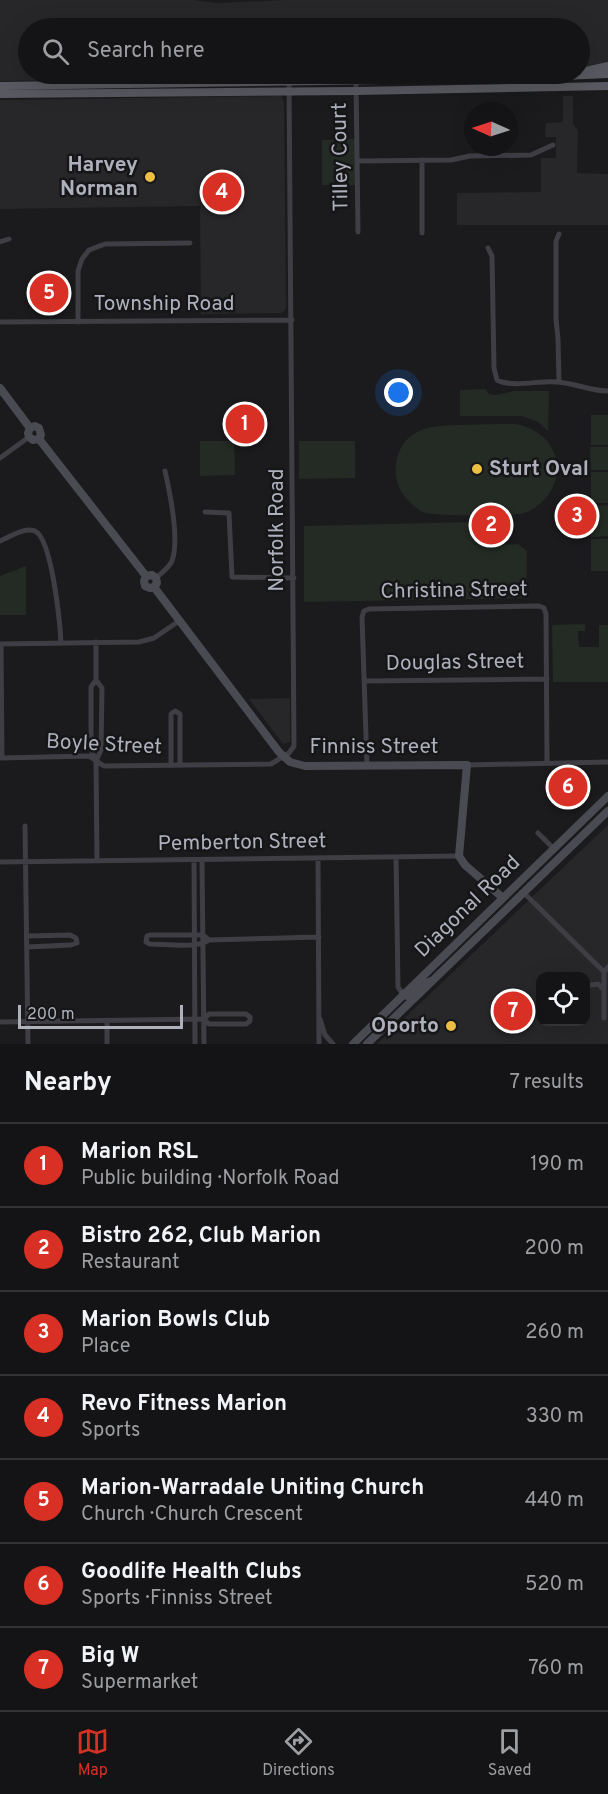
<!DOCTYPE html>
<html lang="en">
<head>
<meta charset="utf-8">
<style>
  :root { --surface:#141416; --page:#212123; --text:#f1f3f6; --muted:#9d9ea1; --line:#333335; --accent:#d93025 }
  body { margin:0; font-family:Overpass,sans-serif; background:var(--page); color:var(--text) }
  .controls { position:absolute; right:18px; bottom:18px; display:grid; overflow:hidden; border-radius:12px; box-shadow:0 6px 24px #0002 }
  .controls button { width:54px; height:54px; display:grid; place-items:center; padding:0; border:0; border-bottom:2px solid var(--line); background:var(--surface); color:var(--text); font:30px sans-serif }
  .compass { position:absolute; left:464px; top:102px; width:54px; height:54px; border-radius:50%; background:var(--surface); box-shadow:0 6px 24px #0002; rotate:273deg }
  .scale { position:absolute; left:18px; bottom:15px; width:165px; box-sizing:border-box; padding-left:6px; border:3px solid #aeb1bc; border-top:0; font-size:16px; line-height:21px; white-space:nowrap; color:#aeb1bc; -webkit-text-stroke:4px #161618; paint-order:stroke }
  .you { position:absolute; left:399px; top:393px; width:21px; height:21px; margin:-15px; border:4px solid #fff; border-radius:50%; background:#1a73e8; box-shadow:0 0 0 9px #1a73e833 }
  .badge { display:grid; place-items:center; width:39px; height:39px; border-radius:50%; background:var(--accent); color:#fff; font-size:20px; font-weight:700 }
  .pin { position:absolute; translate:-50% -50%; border:3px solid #fff; box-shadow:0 2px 6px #0006 }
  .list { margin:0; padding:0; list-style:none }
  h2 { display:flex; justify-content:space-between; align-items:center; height:78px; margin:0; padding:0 24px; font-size:26px }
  h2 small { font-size:20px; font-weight:400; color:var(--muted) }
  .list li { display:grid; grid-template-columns:39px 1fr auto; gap:18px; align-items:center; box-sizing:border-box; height:84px; padding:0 24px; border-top:2px solid var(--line) }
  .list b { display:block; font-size:22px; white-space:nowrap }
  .list p { margin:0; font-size:20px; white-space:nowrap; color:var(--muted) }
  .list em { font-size:20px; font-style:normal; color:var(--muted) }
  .icon { flex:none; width:33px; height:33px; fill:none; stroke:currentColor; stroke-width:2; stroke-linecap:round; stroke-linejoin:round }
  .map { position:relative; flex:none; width:608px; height:1044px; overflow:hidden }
  .search { position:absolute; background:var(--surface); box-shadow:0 6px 24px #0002; left:18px; right:18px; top:18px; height:66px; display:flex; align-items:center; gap:15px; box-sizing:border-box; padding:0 21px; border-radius:33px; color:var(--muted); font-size:22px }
  .sheet { height:666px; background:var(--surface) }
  nav { display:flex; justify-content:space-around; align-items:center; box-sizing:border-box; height:84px; border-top:2px solid var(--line); background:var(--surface); font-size:16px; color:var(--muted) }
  nav a { display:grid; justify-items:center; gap:3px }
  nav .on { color:var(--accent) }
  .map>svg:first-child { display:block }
</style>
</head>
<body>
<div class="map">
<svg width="608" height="1044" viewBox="0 0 608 1044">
  <rect width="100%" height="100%" fill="#1b1b1d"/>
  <path fill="#27272a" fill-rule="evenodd" d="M0,0H194L218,3L285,0H608V63L605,66L580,67V28H28V74H477L0,81Z
    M281,96L284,102L286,309L282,313L201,314L200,206L0,209V100Z
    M563,96H573V124L578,130L577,173L608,174V225H457V193L541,192V158H556V137H545L546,123L563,122Z
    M290,698V742L283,744L249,699Z
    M608,825V1044H377ZM540,976H586V1022H540Z"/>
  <path fill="#232b24" d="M355,139L356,185H322V140Z
    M485,389L489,394L496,395L514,391H549L548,431L538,422L522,416H460V390Z
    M591,415H608V445H591Z
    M514,424C559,430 573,480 536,507C531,511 525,513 519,514C501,516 438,517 423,512C415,508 408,501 403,494C396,484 394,470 397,458C406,426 435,425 464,425C481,424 497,424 514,424Z
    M200,441H234L235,475L200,476Z
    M299,441H355V478L299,479Z
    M590,447H608V470H591Z
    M591,472H608V503H591Z
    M608,505V536L591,537V506Z
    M473,522V534H491L492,539L503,545L518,544L527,551L526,598L304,602V526Z
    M591,539H608V571H591Z
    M26,566V615H0V576Z
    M585,624V631H578L579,647H599V625H608V682H553L552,625Z"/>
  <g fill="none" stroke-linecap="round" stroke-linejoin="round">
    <path stroke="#3e3e44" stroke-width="5" d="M356,81L358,232
      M422,160V233
      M357,161L451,160L470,156L531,155L553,145
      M0,242L9,239
      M488,248L492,256L494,368L497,380C512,388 540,380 557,382C575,383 590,391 608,391
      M0,322L292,320
      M78,322V271L82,259L89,250L105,244L190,243
      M559,381L558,339L556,319V241L559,234
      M0,458L29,437
      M205,512L229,513L232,577L294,578
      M0,541C10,537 24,527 35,531C52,539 60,623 61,643
      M156,578C161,573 169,568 172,561C180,539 170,493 165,471
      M0,644L139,642L154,638L179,621
      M1,644L2,758
      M96,680L102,688L101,750L96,761L97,860
      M365,681L547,679
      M0,758L89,756L104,766L271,764L289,753L294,746L289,81
      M95,759L91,749V687L96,680V642
      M171,765V714L175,711L180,714V765
      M467,765L608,762
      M367,766L362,617L364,611L369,609L539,606L544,608L546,614L547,763
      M25,826L28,1044
      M538,833L554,849
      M396,857L398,987L403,994
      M318,858L319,1044
      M194,860L195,1044
      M202,860L204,1044
      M0,862L459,856
      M523,892L604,972
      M27,936L70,935L76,938L77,943L71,945L27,947
      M209,940L203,935H150L147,936L146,942L150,944C166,944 197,949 209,940L319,937
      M591,985L598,984L603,989
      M209,1014H246L250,1017V1021L246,1024H209L204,1019Z
      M604,1018V972L608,967
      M320,1019L325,1035L333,1044
      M107,1021V1044
      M0,1022L204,1019"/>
    <path stroke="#4a4b52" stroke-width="8" d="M0,388L30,428
      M30,428L28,433L29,437L33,440L39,439
      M30,428L35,426L39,428L41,435L39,439
      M39,439L146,576
      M146,576L152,575L156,578L157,583L154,587
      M146,576L144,581L145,586L150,588L154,587
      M154,587L279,752L290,762L305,766L467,765L459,856L465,865L503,898
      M403,994L407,996L420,986L431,981
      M353,1044L608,796
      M367,1044L608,811"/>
    <path stroke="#585961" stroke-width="8" d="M586,71L608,66
      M0,86L517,78L608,74
      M0,94L356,91L608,86"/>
  </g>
  <g fill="#ecbe44" stroke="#161618" stroke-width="2">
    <circle cx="150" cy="177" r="6"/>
    <circle cx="477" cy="469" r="6"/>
    <circle cx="451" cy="1026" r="6"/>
  </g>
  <g text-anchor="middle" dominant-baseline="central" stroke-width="5" stroke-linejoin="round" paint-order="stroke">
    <g font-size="21" fill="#aeb1bc" stroke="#161618">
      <text transform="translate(341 157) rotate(-91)">Tilley Court</text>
      <text x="164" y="304">Township Road</text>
      <text transform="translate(277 530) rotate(-90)">Norfolk Road</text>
      <text transform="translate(454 591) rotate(-1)">Christina Street</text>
      <text transform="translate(455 663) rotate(-1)">Douglas Street</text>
      <text transform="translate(104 745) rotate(3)">Boyle Street</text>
      <text x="374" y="747">Finniss Street</text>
      <text transform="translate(242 843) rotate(-1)">Pemberton Street</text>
      <text transform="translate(468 907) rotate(-44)">Diagonal Road</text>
    </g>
    <g font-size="21" font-weight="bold" fill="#aeb1bc" stroke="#161618" text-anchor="end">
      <text x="138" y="165">Harvey<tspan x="138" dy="24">Norman</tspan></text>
      <text x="489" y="469" text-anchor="start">Sturt Oval</text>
      <text x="439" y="1026">Oporto</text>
    </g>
  </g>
</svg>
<div class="controls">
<button><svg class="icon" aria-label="locate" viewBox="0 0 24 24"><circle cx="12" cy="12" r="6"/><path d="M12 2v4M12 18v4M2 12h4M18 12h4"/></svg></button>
</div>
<svg class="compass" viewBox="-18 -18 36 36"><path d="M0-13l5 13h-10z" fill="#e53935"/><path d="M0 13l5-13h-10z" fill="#9d9ea1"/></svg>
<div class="scale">200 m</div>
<div class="you"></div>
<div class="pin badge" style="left:245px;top:424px">1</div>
<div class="pin badge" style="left:491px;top:525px">2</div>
<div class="pin badge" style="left:577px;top:516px">3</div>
<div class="pin badge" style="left:222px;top:192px">4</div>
<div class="pin badge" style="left:49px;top:293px">5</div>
<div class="pin badge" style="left:568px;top:787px">6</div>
<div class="pin badge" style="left:513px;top:1011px">7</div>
<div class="search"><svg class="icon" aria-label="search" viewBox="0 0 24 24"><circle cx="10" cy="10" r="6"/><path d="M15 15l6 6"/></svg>Search here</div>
</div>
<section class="sheet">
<h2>Nearby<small>7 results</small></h2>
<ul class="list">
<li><span class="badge">1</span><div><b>Marion RSL</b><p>Public building · Norfolk Road</p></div><em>190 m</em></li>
<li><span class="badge">2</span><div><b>Bistro 262, Club Marion</b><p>Restaurant</p></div><em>200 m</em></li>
<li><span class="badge">3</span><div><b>Marion Bowls Club</b><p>Place</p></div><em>260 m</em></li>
<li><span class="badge">4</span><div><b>Revo Fitness Marion</b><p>Sports</p></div><em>330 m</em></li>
<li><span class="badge">5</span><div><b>Marion-Warradale Uniting Church</b><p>Church · Church Crescent</p></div><em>440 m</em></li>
<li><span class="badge">6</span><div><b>Goodlife Health Clubs</b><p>Sports · Finniss Street</p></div><em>520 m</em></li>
<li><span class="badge">7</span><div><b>Big W</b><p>Supermarket</p></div><em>760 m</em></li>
</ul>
</section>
<nav>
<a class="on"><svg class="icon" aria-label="map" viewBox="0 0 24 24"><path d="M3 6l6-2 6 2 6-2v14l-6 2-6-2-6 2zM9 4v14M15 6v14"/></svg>Map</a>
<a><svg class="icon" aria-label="directions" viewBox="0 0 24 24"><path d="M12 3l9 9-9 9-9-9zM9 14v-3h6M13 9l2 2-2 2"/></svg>Directions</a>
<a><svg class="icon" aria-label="saved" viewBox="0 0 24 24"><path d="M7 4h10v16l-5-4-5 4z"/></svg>Saved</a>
</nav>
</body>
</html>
